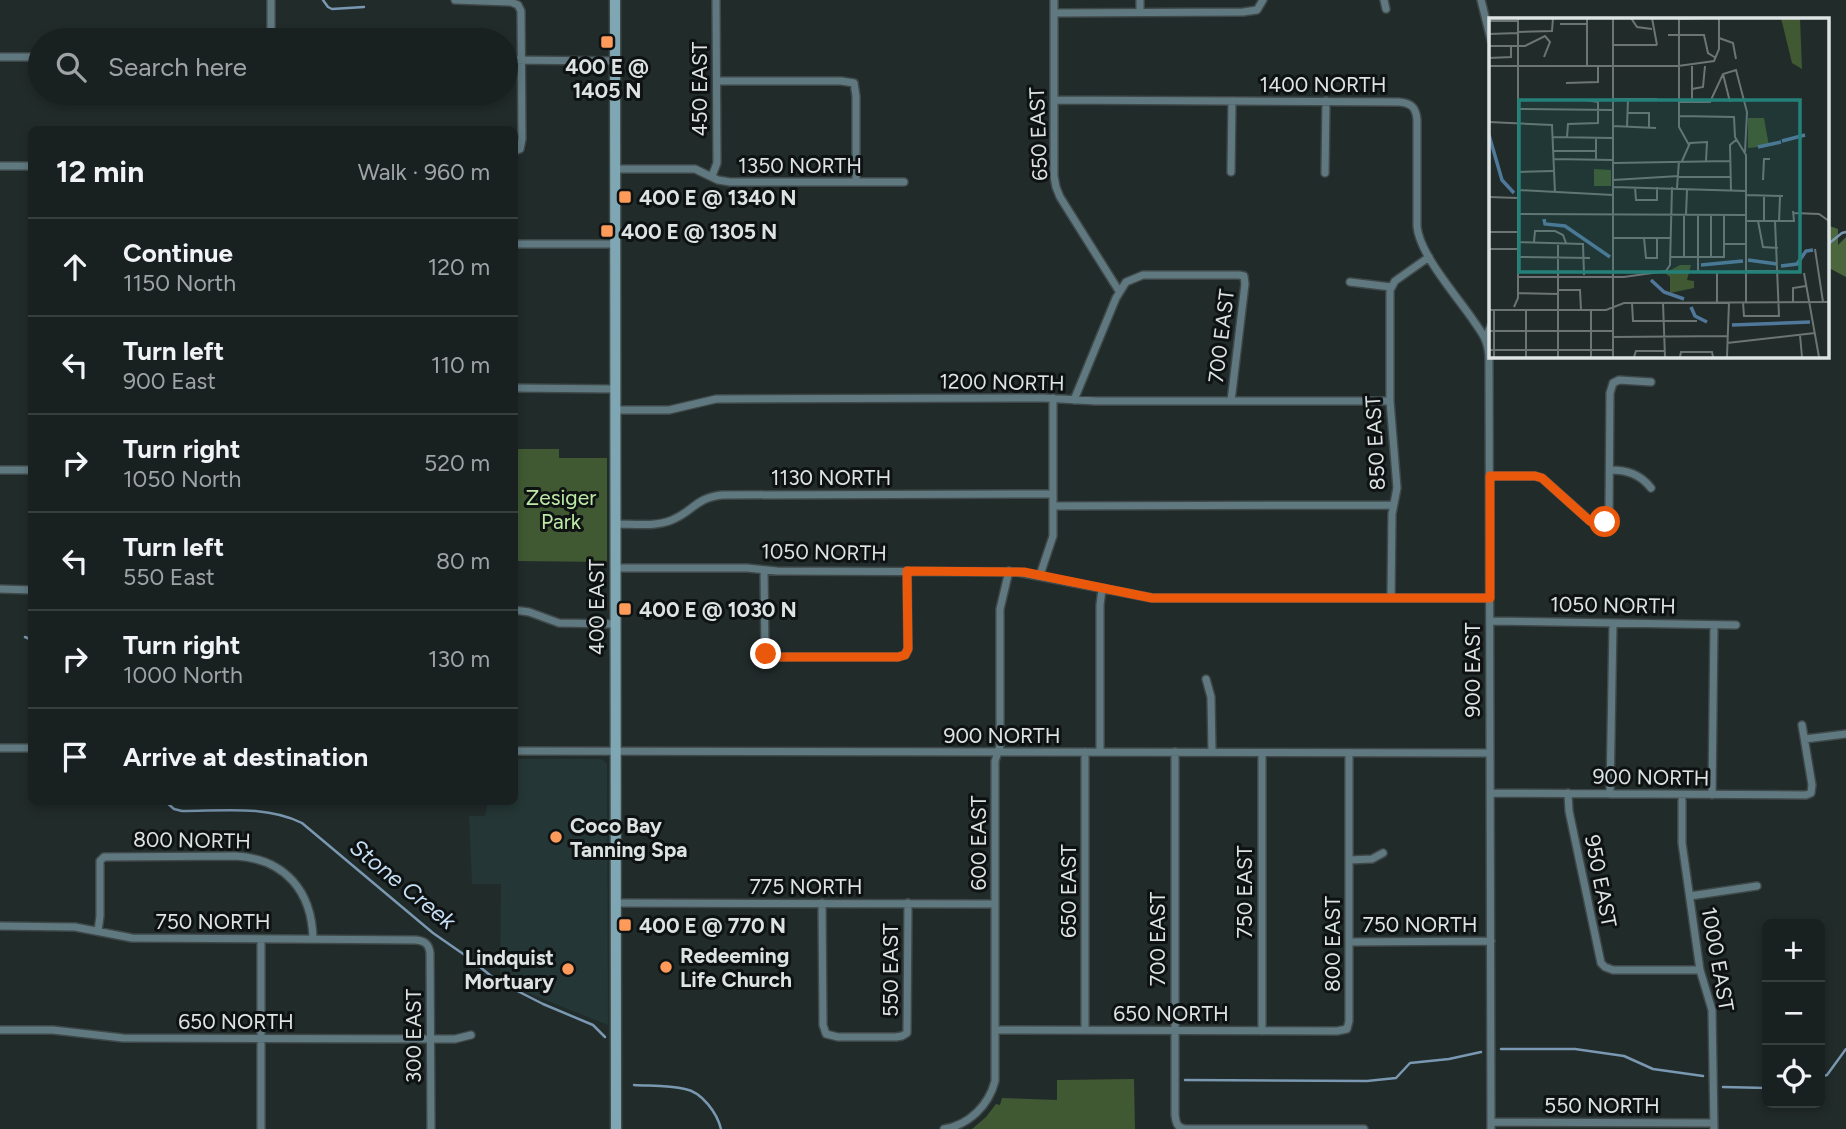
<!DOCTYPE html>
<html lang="en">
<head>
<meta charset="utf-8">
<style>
  :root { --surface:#192020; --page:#262d2d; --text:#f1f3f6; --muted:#9fa3a5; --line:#373e3e }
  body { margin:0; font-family:Figtree,sans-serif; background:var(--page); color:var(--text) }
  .controls { position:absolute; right:21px; bottom:21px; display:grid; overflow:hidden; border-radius:10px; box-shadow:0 4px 10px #0003 }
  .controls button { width:63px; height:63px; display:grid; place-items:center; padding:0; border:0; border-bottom:2px solid var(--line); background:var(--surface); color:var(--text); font:35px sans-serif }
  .stop { position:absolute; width:21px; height:21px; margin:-16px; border:5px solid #ea580c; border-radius:50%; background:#fff }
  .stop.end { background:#ea580c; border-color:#fff; box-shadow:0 2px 7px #0008 }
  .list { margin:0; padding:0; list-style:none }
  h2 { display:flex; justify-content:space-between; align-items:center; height:91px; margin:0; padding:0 28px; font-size:30px }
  h2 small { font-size:23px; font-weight:400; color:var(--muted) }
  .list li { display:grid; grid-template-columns:46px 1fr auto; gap:21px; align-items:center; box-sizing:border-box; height:98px; padding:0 28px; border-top:2px solid var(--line) }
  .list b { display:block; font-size:26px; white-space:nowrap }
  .list p { margin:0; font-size:23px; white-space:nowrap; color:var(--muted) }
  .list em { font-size:23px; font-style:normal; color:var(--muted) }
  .icon { flex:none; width:38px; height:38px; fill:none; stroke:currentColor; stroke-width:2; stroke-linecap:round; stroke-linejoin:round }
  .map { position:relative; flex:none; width:1846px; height:1129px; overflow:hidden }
  .search { position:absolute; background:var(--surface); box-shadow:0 4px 10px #0003; left:28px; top:28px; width:490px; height:77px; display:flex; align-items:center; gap:18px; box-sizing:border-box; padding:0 24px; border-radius:38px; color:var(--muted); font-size:26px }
  .panel { position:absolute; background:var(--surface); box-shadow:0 4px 10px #0003; left:28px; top:126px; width:490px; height:679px; border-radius:10px }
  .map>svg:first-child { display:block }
</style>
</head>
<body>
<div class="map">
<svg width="1846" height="1129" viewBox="0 0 1846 1129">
  <rect width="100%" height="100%" fill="#212b2a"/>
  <path fill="#243635" d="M515,759H600L603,760L607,764L608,1025L515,988L500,977L501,884H472L469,816H485L488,802H514Z"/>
  <path fill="#405932" d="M515,449H559V458H607V562L515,561Z
    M1134,1079L1135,1129H972L986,1117L996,1104L1000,1105L1002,1098L1057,1100V1080Z"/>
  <path fill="#4b663d" d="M1827,225L1838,229V245L1846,237V277L1827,267Z"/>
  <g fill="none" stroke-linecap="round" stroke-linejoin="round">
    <path stroke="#7a98b1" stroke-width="2.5" d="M323,0L328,7L332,9L364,7
      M1827,245L1842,233L1846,232
      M25,637L32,640
      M166,802L174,809L182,811C222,811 266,805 302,823L433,933L469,958L496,980L543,1004L593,1025L605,1037
      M1501,1049H1575L1624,1056L1653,1069L1703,1076
      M1820,1077L1827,1075L1846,1049
      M1185,1080L1367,1081L1396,1078L1410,1063L1449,1059L1481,1052
      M634,1085C650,1086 669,1085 685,1089C702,1092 717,1113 721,1129
      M1723,1087L1767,1088"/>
    <g stroke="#3f4848" stroke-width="10">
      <path id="minor" d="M271,0V40
        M455,0L511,2L518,5L521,11L522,139L520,149L514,151
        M1054,0V176L1056,187L1060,197L1119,291
        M1140,0V12
        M1384,0L1386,9
        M1481,0L1491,40
        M1054,13L1243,12L1257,10L1263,0
        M0,57H40
        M506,60L615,61
        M717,81H841L854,83L856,96V182
        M1054,100L1399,102C1412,103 1416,108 1417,120V226C1419,253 1455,294 1471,317C1481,332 1488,338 1489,357L1491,1129
        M0,166H32
        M616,169H695L718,180L730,182H904
        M1231,172L1232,101
        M1325,173L1326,101
        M712,176L717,163L716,0
        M514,244H616
        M1350,282L1391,287
        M1486,337L1491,326
        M514,388L616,389
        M1074,400L1116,298L1126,282L1143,275H1239L1244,276L1245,284L1231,401
        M616,410H669L716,399L1044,398L1096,401H1390
        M0,470H32
        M1610,470C1627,470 1640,474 1651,488
        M1490,476H1535L1542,478L1589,520C1599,527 1608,523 1609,511L1610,393L1613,383L1619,380L1651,382
        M1053,506L1393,505
        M616,524C634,524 655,527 672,520C694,511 695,498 722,495L1053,494
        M616,568H747L777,571L1017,572L1152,598H1490
        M764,570L765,651L766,654L773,657H898L905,655L908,649L907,571
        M1040,575L1053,536V398
        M0,589L32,590
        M1391,598L1392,514L1397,488L1390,401V290L1395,281L1429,257
        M514,610L529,612L559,623L616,624
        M1490,621L1736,625
        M1206,679L1211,697L1212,752
        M1805,739L1846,734
        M0,748H32
        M514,751L1490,753
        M1085,752V1030
        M1100,752V605L1102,589
        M1175,752V1115C1176,1123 1177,1128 1186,1129H1364
        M1490,793L1806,795L1811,793L1812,785L1802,725
        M1568,793L1569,811L1601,963L1605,967L1613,970H1700
        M1610,794L1613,623
        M1682,795V843L1700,970L1712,1010L1714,1129
        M1712,795L1714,625
        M1349,860L1372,859L1383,853
        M1690,896L1757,886
        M616,903L995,904
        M822,903L823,1025L826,1034L838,1037H896L902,1036L907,1033L908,903
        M0,926L75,927L132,938L416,940C425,941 429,944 430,953L431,1129
        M98,931L100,916V861L104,857L236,856C285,859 312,891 313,939
        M261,939V1129
        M1349,942L1491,941
        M0,1030H53L123,1038L431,1039H455L471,1035
        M995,1030L1337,1031L1347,1029L1349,1021V753
        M1262,1031V753
        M1491,1122L1714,1123
        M944,1129C969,1125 989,1105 995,1081V761L1000,746V609L1009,571"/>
    </g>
    <g stroke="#3f4848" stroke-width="13">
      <path id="secondary" d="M615,0L616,1129"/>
    </g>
    <use href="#minor" stroke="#607981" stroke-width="7"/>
    <use href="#secondary" stroke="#7ea7b3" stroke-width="10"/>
  </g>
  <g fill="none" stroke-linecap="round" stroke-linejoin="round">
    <path stroke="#ea580c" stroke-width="9" d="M766,654L773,657H898L905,655L908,649L907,571L1024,572L1152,598H1490V476H1535L1542,478L1591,522L1598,524L1605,522"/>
  </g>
  <g fill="#ff9b5a" stroke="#0e1212" stroke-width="2.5">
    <rect x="600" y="35" width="14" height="14" rx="3.5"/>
    <rect x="618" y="190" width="14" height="14" rx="3.5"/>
    <rect x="600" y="224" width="14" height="14" rx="3.5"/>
    <rect x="618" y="602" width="14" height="14" rx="3.5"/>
    <circle cx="556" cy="837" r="7"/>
    <rect x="618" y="918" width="14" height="14" rx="3.5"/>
    <circle cx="666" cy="967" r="7"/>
    <circle cx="568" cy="969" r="7"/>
  </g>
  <g text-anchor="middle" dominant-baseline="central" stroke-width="6" stroke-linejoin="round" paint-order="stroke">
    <g font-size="21" font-weight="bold" fill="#dde3e3" stroke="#0e1212" text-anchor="start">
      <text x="607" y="66" text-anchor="middle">400 E @<tspan x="607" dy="24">1405 N</tspan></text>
      <text x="639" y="197">400 E @ 1340 N</text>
      <text x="621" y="231">400 E @ 1305 N</text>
      <text x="639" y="609">400 E @ 1030 N</text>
      <text x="570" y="825">Coco Bay<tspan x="570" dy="24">Tanning Spa</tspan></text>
      <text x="639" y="925">400 E @ 770 N</text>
      <text x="680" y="955">Redeeming<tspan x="680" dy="24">Life Church</tspan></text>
      <text x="554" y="957" text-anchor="end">Lindquist<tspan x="554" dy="24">Mortuary</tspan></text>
    </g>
    <g font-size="21" fill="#dde3e3" stroke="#0e1212">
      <text x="1323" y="84">1400 NORTH</text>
      <text transform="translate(699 89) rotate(-90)">450 EAST</text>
      <text transform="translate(1038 134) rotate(-92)">650 EAST</text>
      <text x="800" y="165">1350 NORTH</text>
      <text transform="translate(1221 336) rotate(-83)">700 EAST</text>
      <text transform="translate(1002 382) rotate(1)">1200 NORTH</text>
      <text transform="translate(1375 443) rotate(-93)">850 EAST</text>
      <text x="831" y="477">1130 NORTH</text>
      <text transform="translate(824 552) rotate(1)">1050 NORTH</text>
      <text transform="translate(1613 605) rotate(1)">1050 NORTH</text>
      <text transform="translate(596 607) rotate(-90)">400 EAST</text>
      <text transform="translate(1472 670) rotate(-90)">900 EAST</text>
      <text x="1002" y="735">900 NORTH</text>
      <text transform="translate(1651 777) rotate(1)">900 NORTH</text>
      <text transform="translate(192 840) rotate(1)">800 NORTH</text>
      <text transform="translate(978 843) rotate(-90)">600 EAST</text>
      <text transform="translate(1601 881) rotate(79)">950 EAST</text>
      <text x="806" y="886">775 NORTH</text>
      <text transform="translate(1068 891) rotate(-90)">650 EAST</text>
      <text transform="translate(1244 892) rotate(-90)">750 EAST</text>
      <text x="213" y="921">750 NORTH</text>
      <text x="1420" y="924">750 NORTH</text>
      <text transform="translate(1157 939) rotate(-90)">700 EAST</text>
      <text transform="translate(1332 944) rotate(-90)">800 EAST</text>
      <text transform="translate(1718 959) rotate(80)">1000 EAST</text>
      <text transform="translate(890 970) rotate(-90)">550 EAST</text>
      <text x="1171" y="1013">650 NORTH</text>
      <text x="236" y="1021">650 NORTH</text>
      <text transform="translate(413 1036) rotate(-90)">300 EAST</text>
      <text x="1602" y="1105">550 NORTH</text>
    </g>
    <g font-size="21" fill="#bce9a6" stroke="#0e1212">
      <text x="561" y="497">Zesiger<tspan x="561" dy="24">Park</tspan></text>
    </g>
    <g font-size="23" font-style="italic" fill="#c8e0f6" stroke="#0e1212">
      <text transform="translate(403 884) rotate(39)">Stone Creek</text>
    </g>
  </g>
  <g transform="translate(1489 18)">
    <rect width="340" height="340" fill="#212b2a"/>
    <path d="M292,0H311L313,51L303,45ZM259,100H275L280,128L259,130ZM105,151L122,152V168H105ZM191,247H202L198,262L205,263V270L181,275V259L176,255Z" fill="#405932"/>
    <path fill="none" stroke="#50789b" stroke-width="3.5" d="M0,117L13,162L25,175M293,123L316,117M269,129L292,124M55,201L56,206L76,208L121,239M259,242L288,246M212,247L254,243M292,248L308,246L317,233L324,232M162,262L175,274L195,281M202,289L206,298L218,304M243,307L321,304"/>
    <path fill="none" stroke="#6c7574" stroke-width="2" d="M124,0V48H189L225,43L230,31V0M142,0L148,9L163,11M163,0L168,27M190,0V109L200,127M190,1L217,0M0,3H29M71,6H98M29,14L63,13L64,0M0,16L29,15M179,17H215L219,35L227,40M230,20L244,25L247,41M124,27H168M0,28H36L56,18L61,24L55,39M0,40L22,39V28M0,48H29M29,48H124V339M98,48V0M203,48V84M234,56L241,84M77,65L109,64V48M203,71L214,69L216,48M123,81H168M190,84H221L234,56L247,52L258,94L256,134M29,91L123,92M139,95H160V110M190,98L245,99L246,119L257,137V284M0,104L63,107L66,175M124,108L167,110M138,109L139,81M64,119L123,120M78,119L79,106L109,105V84L97,82M107,120V142M64,133H107M64,141L124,142M193,143L201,125L218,124L217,143M124,145L241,143M29,154L64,153M190,159H242M124,162L190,158M274,162L275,141H281M124,169L257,173M146,169L147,182H168V169M188,170L190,143M29,172L124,177M242,173L241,127L247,122M257,177L294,178M0,179L29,180M305,195L330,196L340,203M29,196L257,197M195,197V239M197,197L198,172M209,197V254H238M257,203H305L304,193M269,203L274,229L289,230M275,203V177M290,204L291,178M0,214H29M124,220H181M155,220L157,240H168V220M29,224L94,226L95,257M45,224L46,213H66L74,217L77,225M235,226H257M0,231H29M326,231L334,284M29,239L101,240M181,239H235V197M222,239V197M257,253H291M228,254V284M315,255L330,339M29,259H135L177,253L181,247L183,169M70,272H91L92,292M29,275L70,276M254,284L255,298H290L286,203M304,284V270L317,268M143,285L144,303H208M174,285L176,339M25,289L29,280V0M37,291V339M0,292H117L135,285L340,284M0,313H124M311,317L313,339M124,319L239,318M238,325L326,315M0,332H124M5,339V291M69,339V225M102,339V291M145,339L147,333H175M191,339L192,334H223L224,339M238,339L240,284"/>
    <path fill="#24817a" fill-opacity="0.15" stroke="#24817a" stroke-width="3.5" d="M30,82H311V254H30Z"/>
    <rect width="340" height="340" fill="none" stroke="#dde3e3" stroke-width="3.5"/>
  </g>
</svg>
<div class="controls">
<button>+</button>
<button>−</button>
<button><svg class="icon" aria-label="locate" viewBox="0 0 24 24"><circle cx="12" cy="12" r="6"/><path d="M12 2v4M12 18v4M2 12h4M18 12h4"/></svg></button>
</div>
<div class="stop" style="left:1605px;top:522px"></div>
<div class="stop end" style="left:766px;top:654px"></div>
<div class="search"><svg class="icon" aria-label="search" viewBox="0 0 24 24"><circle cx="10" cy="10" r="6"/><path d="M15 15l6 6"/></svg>Search here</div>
<section class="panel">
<h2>12 min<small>Walk · 960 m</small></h2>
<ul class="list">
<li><svg class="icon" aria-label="ahead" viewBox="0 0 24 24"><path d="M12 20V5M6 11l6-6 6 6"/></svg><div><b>Continue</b><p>1150 North</p></div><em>120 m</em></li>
<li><svg class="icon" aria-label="left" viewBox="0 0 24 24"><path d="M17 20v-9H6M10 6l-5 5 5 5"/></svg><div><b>Turn left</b><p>900 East</p></div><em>110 m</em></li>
<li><svg class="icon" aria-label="right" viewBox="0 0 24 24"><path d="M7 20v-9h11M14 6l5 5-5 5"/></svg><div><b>Turn right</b><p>1050 North</p></div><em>520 m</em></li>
<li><svg class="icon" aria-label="left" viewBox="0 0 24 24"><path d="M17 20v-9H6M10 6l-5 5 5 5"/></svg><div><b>Turn left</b><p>550 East</p></div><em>80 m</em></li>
<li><svg class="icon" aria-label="right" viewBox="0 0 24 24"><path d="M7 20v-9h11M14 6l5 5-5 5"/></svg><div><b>Turn right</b><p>1000 North</p></div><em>130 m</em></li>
<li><svg class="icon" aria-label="arrive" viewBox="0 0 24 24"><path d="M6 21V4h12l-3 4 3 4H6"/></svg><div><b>Arrive at destination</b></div></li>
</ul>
</section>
</div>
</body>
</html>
